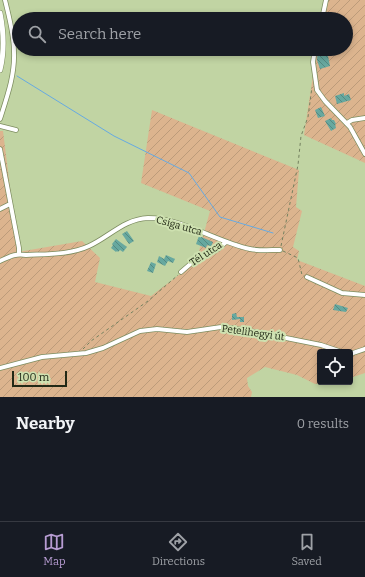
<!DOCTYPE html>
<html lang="en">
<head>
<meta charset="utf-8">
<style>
  :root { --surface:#171b24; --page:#242831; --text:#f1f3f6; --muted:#9ea1a6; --line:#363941; --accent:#b79cd2 }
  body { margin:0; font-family:Bitter,serif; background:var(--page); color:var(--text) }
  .controls { position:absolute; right:12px; bottom:12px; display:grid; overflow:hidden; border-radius:4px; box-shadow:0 2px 6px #0003 }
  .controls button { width:36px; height:36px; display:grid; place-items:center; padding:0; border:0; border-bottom:1px solid var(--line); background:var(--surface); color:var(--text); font:20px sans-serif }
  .scale { position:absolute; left:12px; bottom:10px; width:55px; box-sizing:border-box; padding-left:4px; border:2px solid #222916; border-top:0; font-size:11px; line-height:14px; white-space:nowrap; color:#222916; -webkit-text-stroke:3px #cee1b0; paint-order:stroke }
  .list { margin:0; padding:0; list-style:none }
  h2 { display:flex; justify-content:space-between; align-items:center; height:52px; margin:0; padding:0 16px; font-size:17px }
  h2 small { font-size:13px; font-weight:400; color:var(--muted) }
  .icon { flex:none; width:22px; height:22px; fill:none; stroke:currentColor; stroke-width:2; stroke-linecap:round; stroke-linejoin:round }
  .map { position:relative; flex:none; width:365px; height:397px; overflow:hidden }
  .search { position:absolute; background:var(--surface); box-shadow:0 2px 6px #0003; left:12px; right:12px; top:12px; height:44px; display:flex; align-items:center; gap:10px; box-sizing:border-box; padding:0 14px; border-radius:22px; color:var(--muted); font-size:15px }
  .sheet { height:124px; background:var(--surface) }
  nav { display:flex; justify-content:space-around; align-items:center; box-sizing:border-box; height:56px; border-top:1px solid var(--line); background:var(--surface); font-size:11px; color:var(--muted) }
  nav a { display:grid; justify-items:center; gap:2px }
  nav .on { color:var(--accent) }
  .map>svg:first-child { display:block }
</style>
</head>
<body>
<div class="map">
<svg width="365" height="397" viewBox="0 0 365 397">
  <defs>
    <pattern id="garden-furrows" width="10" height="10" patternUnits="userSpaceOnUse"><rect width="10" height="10" fill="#dcb48e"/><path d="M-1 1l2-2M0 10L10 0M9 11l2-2" fill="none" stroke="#bc9b7a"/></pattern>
    <pattern id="building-back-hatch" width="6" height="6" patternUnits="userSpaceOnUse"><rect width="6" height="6" fill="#67a89f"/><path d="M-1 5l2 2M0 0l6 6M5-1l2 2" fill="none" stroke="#548981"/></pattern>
  </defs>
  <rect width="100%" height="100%" fill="#c1d4a3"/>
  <path fill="url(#garden-furrows)" d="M327,0H365V163L304,135L317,49H346V19H323Z
    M152,110L299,170L296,207L302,211L293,247L299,251L297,260L365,286V373L350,378V352H320V382H329L315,384L297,375L265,367L247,378L248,386L252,392L251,397H0V131H3L18,252L82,241L100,258L95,282L151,296L196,262L210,211L141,183Z"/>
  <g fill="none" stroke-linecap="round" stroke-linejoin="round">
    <path stroke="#66aae2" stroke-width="1" d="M17,76L114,136L189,173L220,217L273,233"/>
  </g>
  <path fill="url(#building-back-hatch)" d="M318,49H325V51H327L330,66L320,69L317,60Z
    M344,93V96L349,94L351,100L337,104L335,96Z
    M321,107L325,116L318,118L315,110Z
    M331,118L332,120H334L336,124H335L336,128L331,131L325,121Z
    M127,231L134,241L129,244L122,234Z
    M199,236L213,242L211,247L207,245L206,248L196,244Z
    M116,239L127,247L123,252L120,250L118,252L117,251L116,252L111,248L113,245L112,244Z
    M166,255L175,259L173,263L168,261L165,266L157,262L159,256L164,259Z
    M151,262L156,264L153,273L147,271Z
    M335,304L348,308L346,312L333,310Z
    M236,313L237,317H244V322H240V319L232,320V314Z"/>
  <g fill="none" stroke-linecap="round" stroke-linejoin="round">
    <g stroke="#7d8d60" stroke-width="5.5">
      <path id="minor" d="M322,19L326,0
        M315,49L313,62L317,90L325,101L350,127L365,154
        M0,119C7,97 15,75 14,52C14,34 9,17 5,0
        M347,123L352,120L365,118
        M0,126L16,130
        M0,149L19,248V254
        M0,209L10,204
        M0,261C9,257 15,253 26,255C46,254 70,255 89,246C109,237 124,219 148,218C182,218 217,242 250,249C259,251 270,250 280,250
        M181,272L195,260L218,249L226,242
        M307,277L342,293L365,295
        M350,354L365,349
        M0,368L42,357L86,353L103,348L140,331L157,329L187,332L221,327L232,328L256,332L321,345L342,352"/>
    </g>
    <g stroke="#7d8d60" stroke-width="6">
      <path id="major" d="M0,13C4,33 5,50 0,70"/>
    </g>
    <path stroke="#74815f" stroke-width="1" stroke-dasharray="3 3" stroke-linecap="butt" d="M281,246L298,165L301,136L308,117L312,87
      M283,251L298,258L302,275L304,276
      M83,349L91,341L148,301L178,275"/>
    <use href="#minor" stroke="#fff" stroke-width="4"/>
    <use href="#major" stroke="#fff" stroke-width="5"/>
  </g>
  <g text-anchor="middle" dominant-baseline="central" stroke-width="4" stroke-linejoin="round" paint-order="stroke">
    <g font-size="10" fill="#222916" stroke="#cee1b0">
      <text transform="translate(179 226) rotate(16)">Csiga utca</text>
      <text transform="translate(206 254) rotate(-33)">Tél utca</text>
      <text transform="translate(253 333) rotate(8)">Petelihegyi út</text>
    </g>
  </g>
</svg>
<div class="controls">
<button><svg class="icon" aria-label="locate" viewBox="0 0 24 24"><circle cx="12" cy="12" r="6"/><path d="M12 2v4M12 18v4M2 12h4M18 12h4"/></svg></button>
</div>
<div class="scale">100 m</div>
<div class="search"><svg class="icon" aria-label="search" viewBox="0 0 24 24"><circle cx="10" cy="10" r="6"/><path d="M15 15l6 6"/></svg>Search here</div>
</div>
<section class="sheet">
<h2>Nearby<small>0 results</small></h2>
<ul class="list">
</ul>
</section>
<nav>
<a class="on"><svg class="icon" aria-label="map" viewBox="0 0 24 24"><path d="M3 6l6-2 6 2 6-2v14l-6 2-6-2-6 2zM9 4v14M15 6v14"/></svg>Map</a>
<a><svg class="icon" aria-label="directions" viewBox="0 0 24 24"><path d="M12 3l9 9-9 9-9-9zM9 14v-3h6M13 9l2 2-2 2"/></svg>Directions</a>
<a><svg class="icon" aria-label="saved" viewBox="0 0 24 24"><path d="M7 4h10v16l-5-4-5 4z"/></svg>Saved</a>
</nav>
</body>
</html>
